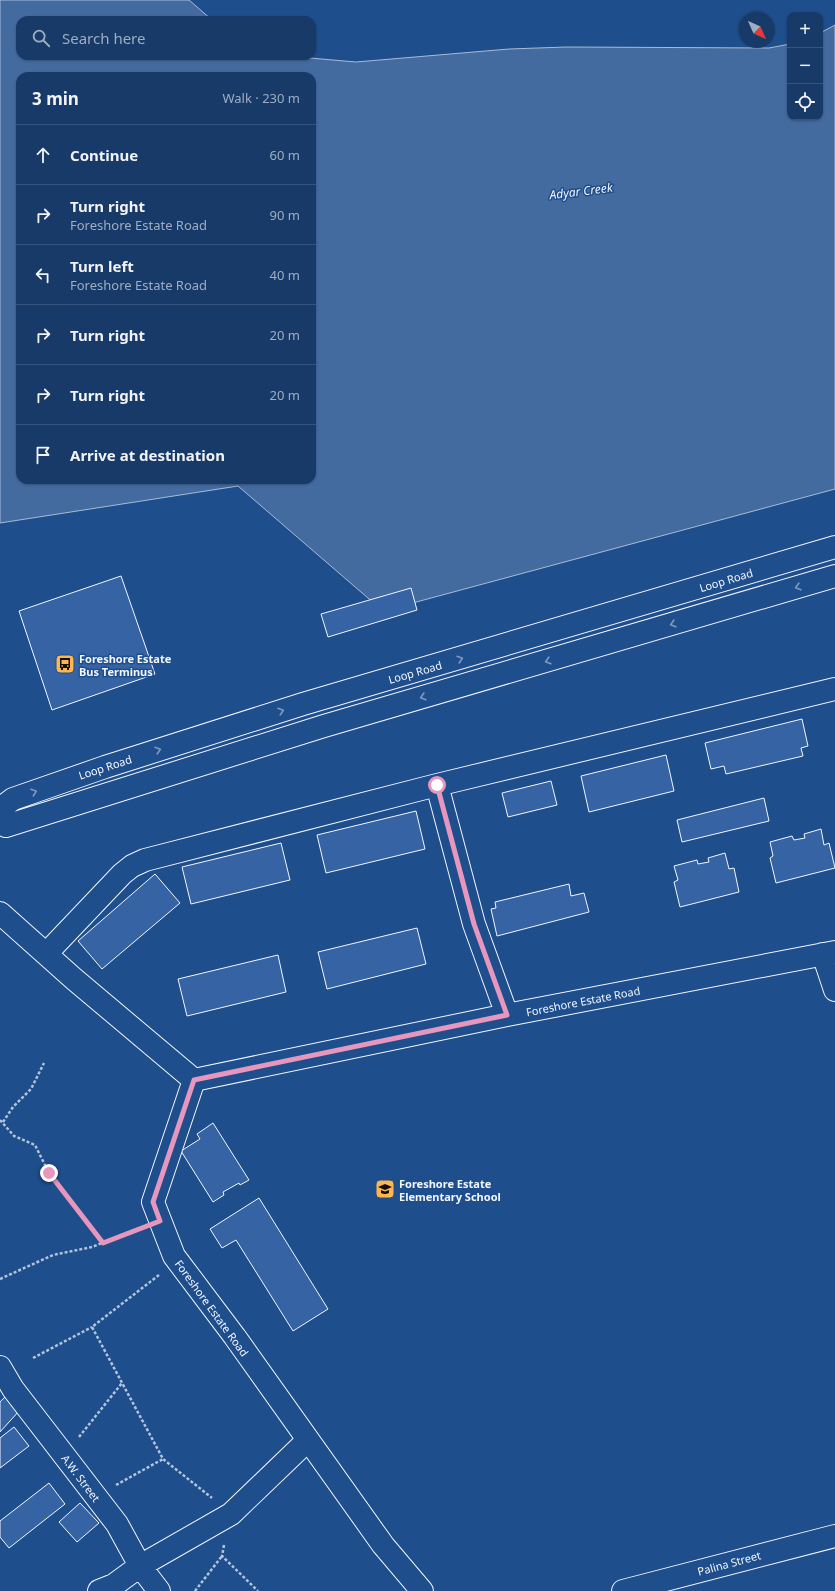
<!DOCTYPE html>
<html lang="en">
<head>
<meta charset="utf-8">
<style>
  :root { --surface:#173a69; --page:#20416f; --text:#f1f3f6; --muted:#9eadc0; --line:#36547d }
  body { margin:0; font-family:"Noto Sans",sans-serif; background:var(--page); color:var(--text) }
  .controls { position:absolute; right:12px; top:12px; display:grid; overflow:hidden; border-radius:8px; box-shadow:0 1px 3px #0004 }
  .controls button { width:36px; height:36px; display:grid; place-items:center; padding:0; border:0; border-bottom:1px solid var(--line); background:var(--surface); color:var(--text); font:20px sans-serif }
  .compass { position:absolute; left:739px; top:12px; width:36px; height:36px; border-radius:50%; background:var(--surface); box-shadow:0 1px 3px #0004; rotate:135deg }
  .stop { position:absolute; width:12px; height:12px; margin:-9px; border:3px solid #e797bd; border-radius:50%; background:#fff }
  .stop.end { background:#e797bd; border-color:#fff; box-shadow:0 1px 4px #0008 }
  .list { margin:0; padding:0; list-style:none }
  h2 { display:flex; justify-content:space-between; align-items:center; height:52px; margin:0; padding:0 16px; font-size:17px }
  h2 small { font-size:13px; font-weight:400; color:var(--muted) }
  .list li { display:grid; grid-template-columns:26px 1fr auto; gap:12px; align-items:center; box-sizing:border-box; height:60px; padding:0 16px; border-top:1px solid var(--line) }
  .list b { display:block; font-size:15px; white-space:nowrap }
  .list p { margin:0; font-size:13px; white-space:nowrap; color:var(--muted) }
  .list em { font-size:13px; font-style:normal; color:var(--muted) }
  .icon { flex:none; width:22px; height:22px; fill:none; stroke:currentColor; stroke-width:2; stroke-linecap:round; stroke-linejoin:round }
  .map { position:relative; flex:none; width:835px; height:1591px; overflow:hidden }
  .search { position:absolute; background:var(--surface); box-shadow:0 1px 3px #0004; left:16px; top:16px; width:300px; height:44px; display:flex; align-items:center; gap:10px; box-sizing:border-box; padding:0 14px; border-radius:12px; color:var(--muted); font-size:15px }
  .panel { position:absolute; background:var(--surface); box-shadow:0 1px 3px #0004; left:16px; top:72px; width:300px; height:412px; border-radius:12px }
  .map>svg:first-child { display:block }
</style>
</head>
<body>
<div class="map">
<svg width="835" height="1591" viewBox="0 0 835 1591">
  <rect width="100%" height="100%" fill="#1f4e8c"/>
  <path fill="#446ba0" stroke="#a8bbd7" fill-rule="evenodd" d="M0,0H189L212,20H20V56H287L356,62L509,49L566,47L769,48L790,44V117H820V33L835,25V489L383,611L238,486L0,523ZM20,76H312V480H20Z"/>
  <path fill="#3563a3" stroke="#f2f6ff" d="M121,576L155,674L52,710L19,611Z
    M411,588L417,610L328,637L321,614Z
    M802,719L808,746L801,748L803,756L726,774L724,766L711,769L705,743Z
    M666,755L674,791L589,812L581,776Z
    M551,781L557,805L508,817L502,793Z
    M764,798L769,821L682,842L677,820Z
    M416,811L425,849L326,873L317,835Z
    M821,829L824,845L829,843L835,868L776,883L770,858L773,856L770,842L792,836L794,840L805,838L804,834Z
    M281,843L290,880L191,904L182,867Z
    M725,853L729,869L734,868L739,892L680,907L674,882L678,880L674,866L697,860L698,864L709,862L708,858Z
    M155,874L180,903L102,969L78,941Z
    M569,884L571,896L584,893L589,912L497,936L491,909L496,908L495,902Z
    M417,928L426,964L327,989L318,952Z
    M278,955L286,992L187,1016L178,979Z
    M213,1123L249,1180L240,1185L239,1183L223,1192L224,1195L213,1202L181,1151L200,1139L197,1134Z
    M259,1198L328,1309L293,1331L236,1240L222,1248L210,1229Z
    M5,1397L19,1411L0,1432V1402Z
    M14,1427L29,1446L0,1468V1438Z
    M49,1483L65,1504L9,1548L0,1537V1521Z
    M80,1503L99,1523L77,1542L59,1522Z"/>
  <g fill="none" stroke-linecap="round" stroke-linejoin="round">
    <g stroke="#f2f6ff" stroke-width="24">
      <path id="street" d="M437,785L474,924L507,1015
        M0,913L74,979L194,1080
        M46,954L122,874L132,866L145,860L437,785L835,689
        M823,954L835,990
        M0,1367L13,1389L117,1524L140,1566L159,1591
        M99,1591L114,1585L140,1566L231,1514L308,1440
        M422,1591L383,1545L235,1337L174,1256L153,1202L194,1080L507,1015L835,952
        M623,1591L835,1536"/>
    </g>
    <g stroke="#f2f6ff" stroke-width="24">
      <path id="secondary" d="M0,809L13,799L105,767L303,704L835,547
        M0,824L6,826L324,726L835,576"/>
    </g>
    <path stroke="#b3c4dc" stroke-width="2.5" stroke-dasharray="3 2" stroke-linecap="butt" d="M0,1120L14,1136L35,1145L49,1173L103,1243
      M3,1122L13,1107L31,1089L44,1063
      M159,1275L92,1327L163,1459L212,1498
      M0,1279L53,1255L92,1247L137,1229
      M33,1358L92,1327
      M79,1437L122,1383
      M116,1485L163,1459
      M224,1545L222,1556L258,1591
      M195,1591L222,1556"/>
    <use href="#street" stroke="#1f4e8c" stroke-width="22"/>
    <use href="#secondary" stroke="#1f4e8c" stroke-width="22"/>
  </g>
  <defs><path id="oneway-chevron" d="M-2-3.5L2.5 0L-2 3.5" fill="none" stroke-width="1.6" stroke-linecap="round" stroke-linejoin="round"/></defs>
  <g stroke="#7e9ac0">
    <use href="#oneway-chevron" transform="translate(798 587) rotate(164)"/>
    <use href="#oneway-chevron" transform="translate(673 624) rotate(164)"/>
    <use href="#oneway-chevron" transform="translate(460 659) rotate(-17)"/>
    <use href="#oneway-chevron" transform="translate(548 661) rotate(164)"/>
    <use href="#oneway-chevron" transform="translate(423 697) rotate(164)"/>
    <use href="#oneway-chevron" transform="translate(281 711) rotate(-18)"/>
    <use href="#oneway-chevron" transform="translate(158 750) rotate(-18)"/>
    <use href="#oneway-chevron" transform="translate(34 792) rotate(-19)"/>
  </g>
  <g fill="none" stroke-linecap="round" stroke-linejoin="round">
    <path stroke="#e797bd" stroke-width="5" d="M49,1173L103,1243L160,1221L153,1202L194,1080L507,1015L474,924L437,785"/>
  </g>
  <defs>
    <g id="bus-square" transform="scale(1)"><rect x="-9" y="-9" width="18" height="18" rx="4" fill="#ffb74d" stroke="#1f4e8c"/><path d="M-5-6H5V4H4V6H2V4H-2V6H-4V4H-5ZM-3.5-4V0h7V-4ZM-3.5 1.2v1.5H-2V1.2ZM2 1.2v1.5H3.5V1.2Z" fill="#111"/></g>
    <g id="school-square" transform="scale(1)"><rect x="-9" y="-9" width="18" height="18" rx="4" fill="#ffb74d" stroke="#1f4e8c"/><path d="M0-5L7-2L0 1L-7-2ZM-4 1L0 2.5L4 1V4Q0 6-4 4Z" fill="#111"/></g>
  </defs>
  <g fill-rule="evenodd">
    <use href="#bus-square" x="65" y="664"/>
    <use href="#school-square" x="385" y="1189"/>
  </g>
  <g text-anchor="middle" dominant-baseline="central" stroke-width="3" stroke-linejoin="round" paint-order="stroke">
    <g font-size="11" fill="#f2f6ff" stroke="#1f4e8c">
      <text transform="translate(726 580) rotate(-17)">Loop Road</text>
      <text transform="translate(415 672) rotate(-16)">Loop Road</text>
      <text transform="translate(105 767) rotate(-18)">Loop Road</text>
      <text transform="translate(583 1001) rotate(-11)">Foreshore Estate Road</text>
      <text transform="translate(212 1308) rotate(54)">Foreshore Estate Road</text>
      <text transform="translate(81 1478) rotate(53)">A.W. Street</text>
      <text transform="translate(729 1563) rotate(-15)">Palina Street</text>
    </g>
    <g font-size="11" font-weight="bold" fill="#f2f6ff" stroke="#1f4e8c" text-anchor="start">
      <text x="79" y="658">Foreshore Estate<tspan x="79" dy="13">Bus Terminus</tspan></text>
      <text x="399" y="1183">Foreshore Estate<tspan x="399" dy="13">Elementary School</tspan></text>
    </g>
    <g font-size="12" font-style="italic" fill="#f2f6ff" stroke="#1f4e8c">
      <text transform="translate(581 191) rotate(-7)">Adyar Creek</text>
    </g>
  </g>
</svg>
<div class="controls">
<button>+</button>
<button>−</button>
<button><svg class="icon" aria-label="locate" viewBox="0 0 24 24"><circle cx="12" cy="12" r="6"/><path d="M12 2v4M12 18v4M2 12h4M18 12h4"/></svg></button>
</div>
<svg class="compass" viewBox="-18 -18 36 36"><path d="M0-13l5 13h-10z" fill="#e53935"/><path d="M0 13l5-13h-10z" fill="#9eadc0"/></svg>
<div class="stop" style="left:437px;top:785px"></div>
<div class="stop end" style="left:49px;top:1173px"></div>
<div class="search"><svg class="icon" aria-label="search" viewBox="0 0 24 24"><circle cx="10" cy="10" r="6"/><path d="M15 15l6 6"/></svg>Search here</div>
<section class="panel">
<h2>3 min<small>Walk · 230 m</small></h2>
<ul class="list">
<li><svg class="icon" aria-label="ahead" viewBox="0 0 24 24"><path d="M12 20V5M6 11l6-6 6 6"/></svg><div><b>Continue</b></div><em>60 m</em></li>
<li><svg class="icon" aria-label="right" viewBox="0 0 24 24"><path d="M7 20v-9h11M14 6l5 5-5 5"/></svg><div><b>Turn right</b><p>Foreshore Estate Road</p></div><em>90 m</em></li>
<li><svg class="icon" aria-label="left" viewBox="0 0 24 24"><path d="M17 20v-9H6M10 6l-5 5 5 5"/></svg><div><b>Turn left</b><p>Foreshore Estate Road</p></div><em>40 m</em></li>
<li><svg class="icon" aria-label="right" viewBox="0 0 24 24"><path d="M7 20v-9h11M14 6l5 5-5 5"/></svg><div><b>Turn right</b></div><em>20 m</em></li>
<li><svg class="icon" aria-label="right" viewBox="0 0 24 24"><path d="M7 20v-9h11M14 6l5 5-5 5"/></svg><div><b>Turn right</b></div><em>20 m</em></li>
<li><svg class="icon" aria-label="arrive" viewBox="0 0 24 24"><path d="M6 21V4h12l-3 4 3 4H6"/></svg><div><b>Arrive at destination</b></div></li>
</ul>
</section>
</div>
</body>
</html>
